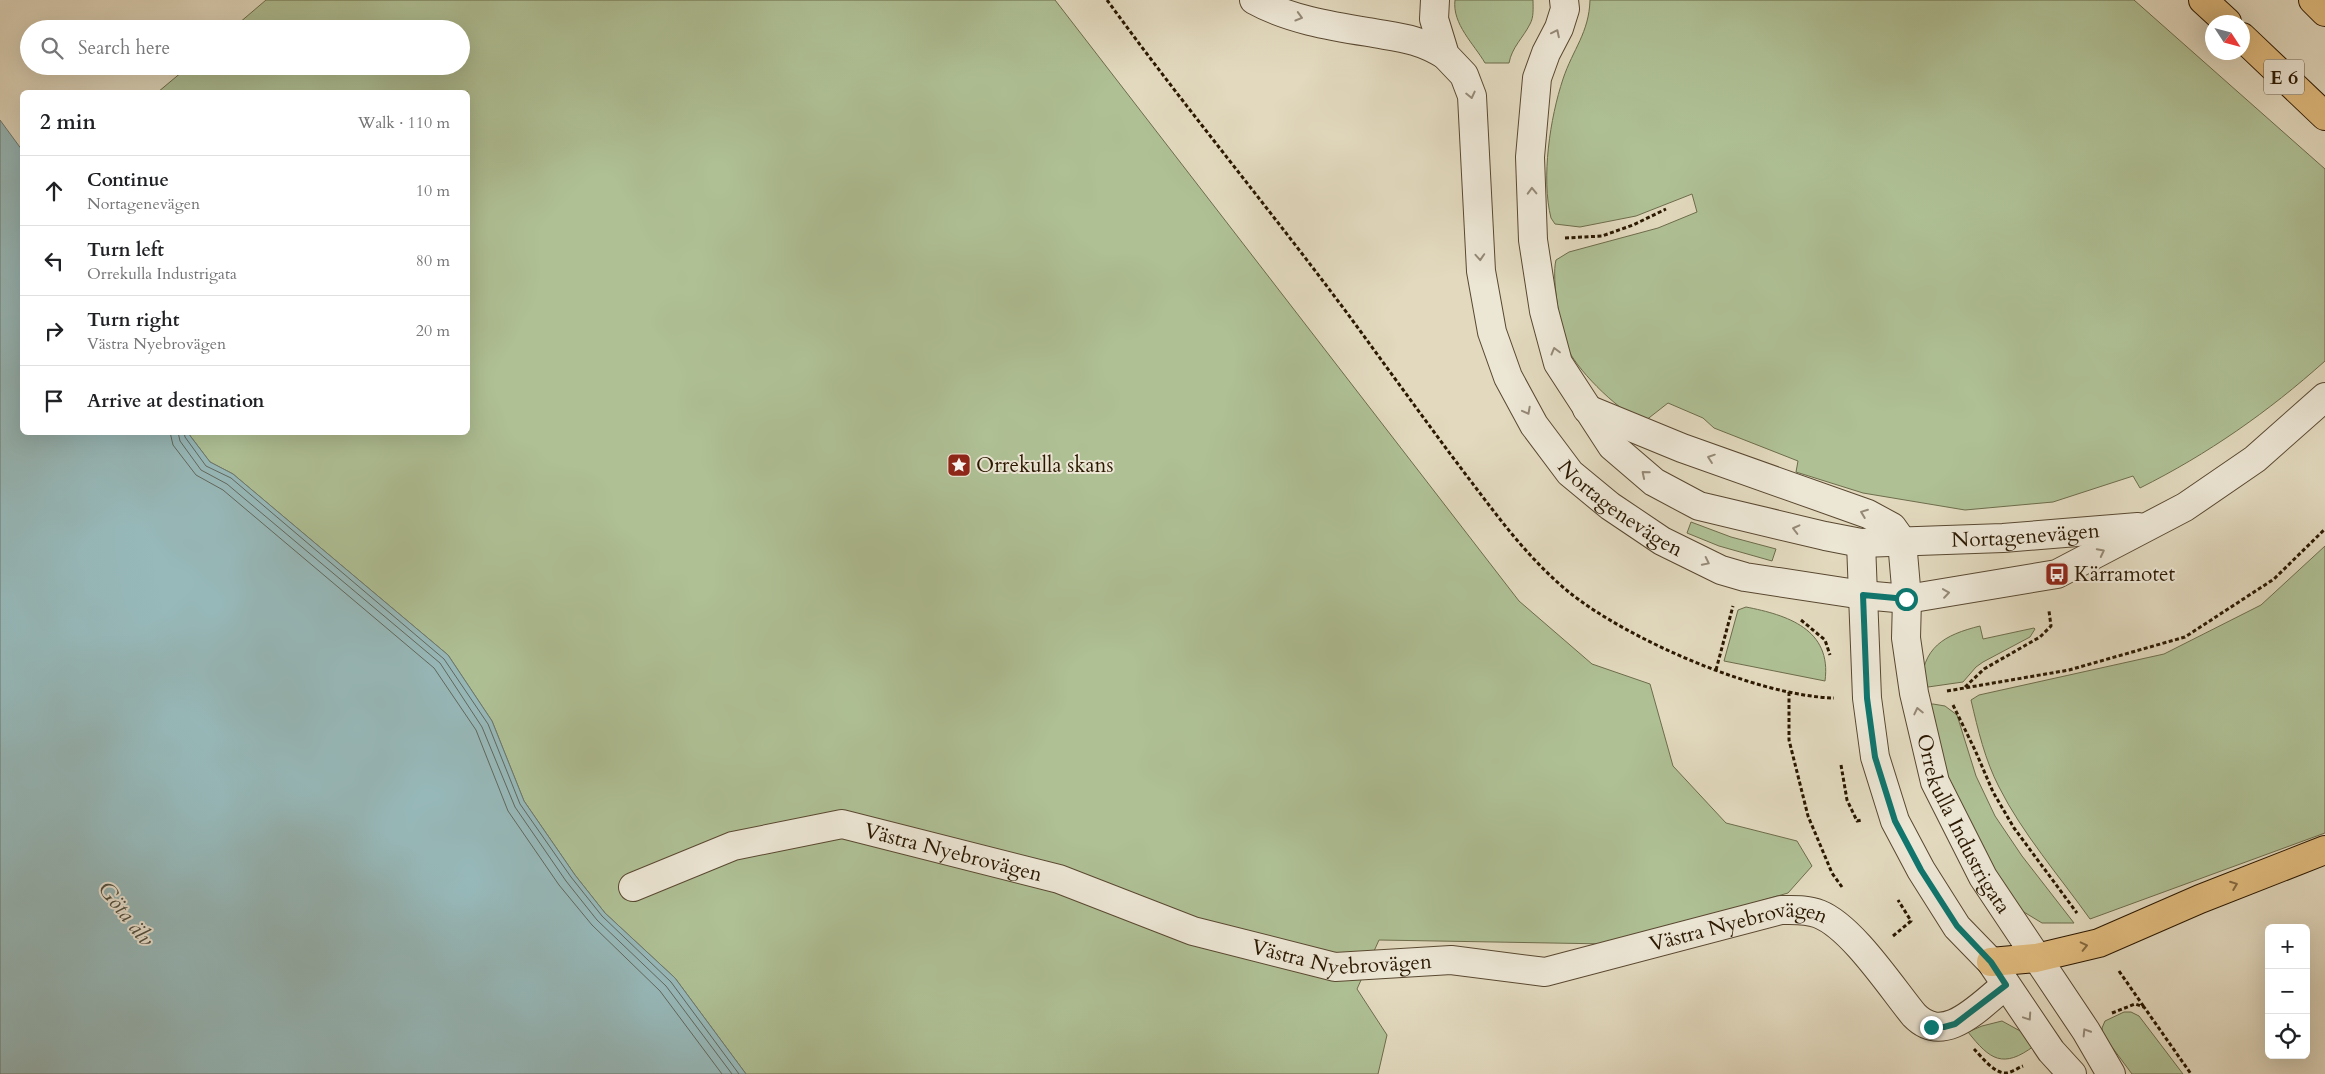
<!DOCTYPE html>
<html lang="en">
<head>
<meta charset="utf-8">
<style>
  :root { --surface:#fff; --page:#f6f6f6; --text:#202124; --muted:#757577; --line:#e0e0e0 }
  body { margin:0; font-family:Cardo,serif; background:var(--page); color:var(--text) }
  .controls { position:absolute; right:15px; bottom:15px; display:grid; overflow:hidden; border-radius:8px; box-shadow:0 5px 20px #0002 }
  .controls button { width:45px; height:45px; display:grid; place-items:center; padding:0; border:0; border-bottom:1px solid var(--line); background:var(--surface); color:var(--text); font:25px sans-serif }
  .compass { position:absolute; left:2205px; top:15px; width:45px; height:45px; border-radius:50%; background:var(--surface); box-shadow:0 5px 20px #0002; rotate:126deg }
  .stop { position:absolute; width:15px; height:15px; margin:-11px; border:4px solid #0f766e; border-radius:50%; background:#fff }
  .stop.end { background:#0f766e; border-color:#fff; box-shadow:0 1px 5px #0008 }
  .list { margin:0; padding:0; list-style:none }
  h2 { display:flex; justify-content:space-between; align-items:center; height:65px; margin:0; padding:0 20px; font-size:21px }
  h2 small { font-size:16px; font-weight:400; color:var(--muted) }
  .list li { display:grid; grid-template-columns:32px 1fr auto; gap:15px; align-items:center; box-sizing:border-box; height:70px; padding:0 20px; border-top:1px solid var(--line) }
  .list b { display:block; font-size:19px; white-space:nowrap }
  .list p { margin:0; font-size:16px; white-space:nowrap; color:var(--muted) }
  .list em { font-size:16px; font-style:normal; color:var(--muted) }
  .icon { flex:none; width:28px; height:28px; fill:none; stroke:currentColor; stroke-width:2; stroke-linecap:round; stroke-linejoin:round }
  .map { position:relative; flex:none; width:2325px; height:1074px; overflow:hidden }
  .search { position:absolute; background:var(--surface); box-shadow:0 5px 20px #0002; left:20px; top:20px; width:450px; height:55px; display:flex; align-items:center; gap:12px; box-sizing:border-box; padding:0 18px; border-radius:28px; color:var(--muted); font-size:19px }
  .panel { position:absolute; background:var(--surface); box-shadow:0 5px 20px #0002; left:20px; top:90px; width:450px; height:345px; border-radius:8px }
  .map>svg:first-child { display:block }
</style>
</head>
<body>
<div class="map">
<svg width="2325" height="1074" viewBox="0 0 2325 1074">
  <rect width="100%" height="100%" fill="#e2d9be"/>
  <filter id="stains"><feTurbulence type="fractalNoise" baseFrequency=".004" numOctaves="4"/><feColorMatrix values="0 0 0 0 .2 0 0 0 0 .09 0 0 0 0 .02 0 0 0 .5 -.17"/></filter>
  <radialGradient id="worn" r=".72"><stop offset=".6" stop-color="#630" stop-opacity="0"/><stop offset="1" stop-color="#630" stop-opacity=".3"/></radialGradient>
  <path fill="#afc095" stroke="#6d6c4b" d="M266,0H1055L1519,601L1592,664L1650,684L1673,766L1726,823L1797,841L1812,866L1788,893L1609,944L1379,940L1357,989L1387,1035L1378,1074H746L675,978L605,913L575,875L524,801L492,721L448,655L233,474L210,462L188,433L468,432V92H158L189,66H461V29H232Z
    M1455,0H1533C1533,8 1534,17 1530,24C1523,38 1512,47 1509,63H1485C1474,44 1452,24 1455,0Z
    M1590,0H2134L2325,169V361C2268,412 2208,454 2140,488L2133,476L2053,502L1965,510L1863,493L1796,472L1798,461L1714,428L1703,418L1668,403L1645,421C1623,416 1579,372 1569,351C1561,333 1551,279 1556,260L1569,252L1658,228L1697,212L1692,194L1636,216L1580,227L1555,224L1551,218C1541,178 1550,118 1563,79C1573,49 1589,33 1590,0Z
    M1691,522L1731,537L1776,549L1772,561L1719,546L1687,533Z
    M2325,546V833L2090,919C2060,877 2022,833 1999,787C1985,760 1978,730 1971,700L1979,695L2164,654L2261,605Z
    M1746,607C1787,615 1832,629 1825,681L1724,661L1738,610Z
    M1980,626L1983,639L2034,628L2035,629L2030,637L1983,662L1976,667L1963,682L1921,688C1922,647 1944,635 1980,626Z
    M1933,704L1945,706L1957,715L1976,776L1995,816L2022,856L2074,923H2042L2014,906L1952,795L1925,705Z
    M2124,1012H2131L2139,1016L2183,1074H2132L2103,1035L2102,1028L2105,1021Z
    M2002,1021L2022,1032L2034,1046C2003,1069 1990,1060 1968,1032L1982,1026Z"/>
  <path fill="#97b9ba" stroke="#6c7970" d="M0,120L22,150V432L188,433L210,462L233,474L448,655L492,721L524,801L575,875L605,913L675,978L746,1074H0Z"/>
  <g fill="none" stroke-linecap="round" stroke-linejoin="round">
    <path stroke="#61685e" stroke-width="1" d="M170,432L173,445L196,475L223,490L434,668L476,730L508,811L559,885L592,925L660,991L722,1074
      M178,432L180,441L201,470L227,484L440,663L482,727L515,807L566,881L597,920L666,986L732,1074
      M184,432L185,437L206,466L231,478L444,659L488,724L520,804L571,877L602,916L671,982L739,1074"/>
    <g stroke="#594830" stroke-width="30">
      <g id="minor">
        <path d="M1254,0C1288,19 1330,26 1368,32C1400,38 1417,38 1445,55"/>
        <path id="s1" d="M1435,0L1434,19L1445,55L1464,75L1472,96L1481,271L1492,332L1508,377L1534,425L1570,473L1610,506L1662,541L1721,570L1745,577L1863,595L1907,599L2057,574L2185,507L2255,459L2325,397"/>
        <path id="s2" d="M1564,0L1565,9L1559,28L1546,53L1537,78L1530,157L1533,240L1544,311L1558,363L1612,446L1654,482L1699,506L1825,536L1861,543L2003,538L2138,527"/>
        <path id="s3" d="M1587,409L1682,448L1868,514L1892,527L1902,541L1907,599L1906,638L1914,693L1935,782L1983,877L2086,1031L2111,1074"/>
        <path d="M1861,543L1867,698L1875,757L1895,821L1921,870L1957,927L1991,962L2051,1051L2072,1074"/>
        <path id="s4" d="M633,887L733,846L842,824L1059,879L1193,931L1335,967L1451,960L1545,972L1781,910C1794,910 1807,909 1819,914C1852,927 1891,987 1914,1015C1945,1047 1980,1005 2006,985"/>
      </g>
    </g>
    <g stroke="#2b1801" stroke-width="30">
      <path id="highway" d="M2203,0L2227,22
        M2313,0L2325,12
        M2242,37L2325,116
        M1991,962L2036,958L2099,943L2200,899L2325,850"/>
    </g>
    <path stroke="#2b1801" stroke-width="3" stroke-dasharray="4 2.5" stroke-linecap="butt" d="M1107,0C1189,113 1279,220 1361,332C1399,384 1437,437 1476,488C1504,525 1533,563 1570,593C1629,640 1758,696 1834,698
      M1565,238L1602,236L1633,225L1666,209
      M1801,620L1825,640L1830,655
      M1716,670L1733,606
      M1965,687L1984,669L2040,637L2051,626L2049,611
      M1947,691L2069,670L2185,637L2274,579L2325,529
      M1789,692V740L1808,816L1832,873L1842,887
      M1953,705L1975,750L1993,792L2014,828L2077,913
      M1841,765L1847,800L1857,821L1862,820
      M1893,936L1911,921L1898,900
      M2119,971L2144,1007
      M2112,1013L2135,1004L2144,1007L2191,1074
      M1974,1049C1982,1057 1994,1074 2007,1073C2012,1072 2018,1068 2023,1066"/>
    <use href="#minor" stroke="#ece6d5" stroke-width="28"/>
    <use href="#highway" stroke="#e1bc7f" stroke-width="28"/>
  </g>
  <defs><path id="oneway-chevron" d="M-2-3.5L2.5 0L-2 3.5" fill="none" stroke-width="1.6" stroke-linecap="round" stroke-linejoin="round" transform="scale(1.25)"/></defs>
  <g stroke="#958976">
    <use href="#oneway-chevron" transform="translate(1299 17) rotate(16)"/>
    <use href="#oneway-chevron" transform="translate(1556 33) rotate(-64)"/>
    <use href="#oneway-chevron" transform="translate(1471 95) rotate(77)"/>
    <use href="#oneway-chevron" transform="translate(1532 191) rotate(-92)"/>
    <use href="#oneway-chevron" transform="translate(1480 257) rotate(86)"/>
    <use href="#oneway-chevron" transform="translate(1555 351) rotate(-105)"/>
    <use href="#oneway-chevron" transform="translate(1527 411) rotate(62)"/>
    <use href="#oneway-chevron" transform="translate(1711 458) rotate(-161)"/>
    <use href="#oneway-chevron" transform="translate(1645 474) rotate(-140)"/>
    <use href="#oneway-chevron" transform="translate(1864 513) rotate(-159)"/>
    <use href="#oneway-chevron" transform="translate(1796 529) rotate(-166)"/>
    <use href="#oneway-chevron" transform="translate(2101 552) rotate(-27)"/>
    <use href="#oneway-chevron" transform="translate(1706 562) rotate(26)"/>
    <use href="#oneway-chevron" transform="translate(1946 593) rotate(-8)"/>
    <use href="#oneway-chevron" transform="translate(1918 711) rotate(-103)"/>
    <use href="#oneway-chevron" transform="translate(2028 1017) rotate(56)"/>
    <use href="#oneway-chevron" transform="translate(2086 1032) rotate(-122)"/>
  </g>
  <g stroke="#866a40">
    <use href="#oneway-chevron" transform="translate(2234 885) rotate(-21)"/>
    <use href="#oneway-chevron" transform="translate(2084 946) rotate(-13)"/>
  </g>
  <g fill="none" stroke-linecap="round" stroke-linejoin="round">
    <path stroke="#0f766e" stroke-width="6" d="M1906,599L1863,595L1867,698L1875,757L1895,821L1921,870L1957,926L1991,962L2006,985L1955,1024L1944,1027H1931"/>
  </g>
  <defs>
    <g id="sight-square" transform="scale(1.25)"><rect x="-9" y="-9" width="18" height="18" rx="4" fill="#8f2418" stroke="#ece6d5"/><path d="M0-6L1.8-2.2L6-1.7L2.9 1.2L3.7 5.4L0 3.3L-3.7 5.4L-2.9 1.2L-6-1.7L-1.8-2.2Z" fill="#fff"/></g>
    <g id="bus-square" transform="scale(1.25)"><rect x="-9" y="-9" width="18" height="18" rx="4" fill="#8f2418" stroke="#ece6d5"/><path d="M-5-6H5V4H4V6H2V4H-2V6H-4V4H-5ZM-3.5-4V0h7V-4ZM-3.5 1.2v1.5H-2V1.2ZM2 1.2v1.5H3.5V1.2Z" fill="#fff"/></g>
  </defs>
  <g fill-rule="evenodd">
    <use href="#sight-square" x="959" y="465"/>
    <use href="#bus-square" x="2057" y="574"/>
  </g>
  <g text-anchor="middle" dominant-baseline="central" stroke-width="4" stroke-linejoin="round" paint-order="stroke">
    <rect fill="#ece6d5" stroke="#655641" stroke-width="1" x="2264" y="59.5" width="40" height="35" rx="4"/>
    <g font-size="20" font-weight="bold" fill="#2b1801">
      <text x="2284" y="77">E 6</text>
    </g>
    <g font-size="21" fill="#2b1801" stroke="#ece6d5" text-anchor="start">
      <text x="976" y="465">Orrekulla skans</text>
      <text x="2074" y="574">Kärramotet</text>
    </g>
    <g font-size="21" fill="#2b1801" stroke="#ece6d5">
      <text stroke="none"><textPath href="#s1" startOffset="568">Nortagenevägen</textPath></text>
      <text stroke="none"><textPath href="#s2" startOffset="908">Nortagenevägen</textPath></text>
      <text stroke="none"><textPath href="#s3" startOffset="638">Orrekulla Industrigata</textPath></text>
      <text stroke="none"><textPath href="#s4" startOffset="334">Västra Nyebrovägen</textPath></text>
      <text stroke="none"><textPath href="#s4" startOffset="1144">Västra Nyebrovägen</textPath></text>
      <text stroke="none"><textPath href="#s4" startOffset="739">Västra Nyebrovägen</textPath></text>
    </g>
    <g font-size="22" font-style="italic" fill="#515042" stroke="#ece6d5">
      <text transform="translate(126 914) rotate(52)">Göta älv</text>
    </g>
  </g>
  <rect width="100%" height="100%" filter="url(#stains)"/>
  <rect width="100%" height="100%" fill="url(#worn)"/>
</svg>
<div class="controls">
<button>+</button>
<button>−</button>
<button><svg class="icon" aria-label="locate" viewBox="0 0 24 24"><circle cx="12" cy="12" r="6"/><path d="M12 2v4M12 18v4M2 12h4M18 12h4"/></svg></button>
</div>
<svg class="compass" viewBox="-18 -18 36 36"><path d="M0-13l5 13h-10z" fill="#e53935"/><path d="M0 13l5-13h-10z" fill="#757577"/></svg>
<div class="stop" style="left:1906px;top:599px"></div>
<div class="stop end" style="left:1931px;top:1027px"></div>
<div class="search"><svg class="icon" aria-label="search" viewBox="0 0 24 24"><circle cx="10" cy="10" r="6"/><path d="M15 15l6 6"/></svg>Search here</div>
<section class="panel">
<h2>2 min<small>Walk · 110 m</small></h2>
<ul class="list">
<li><svg class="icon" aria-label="ahead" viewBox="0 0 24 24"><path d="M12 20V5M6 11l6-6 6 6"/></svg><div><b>Continue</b><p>Nortagenevägen</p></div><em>10 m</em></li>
<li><svg class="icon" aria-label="left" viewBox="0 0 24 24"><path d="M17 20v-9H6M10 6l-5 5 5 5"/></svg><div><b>Turn left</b><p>Orrekulla Industrigata</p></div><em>80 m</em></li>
<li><svg class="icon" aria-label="right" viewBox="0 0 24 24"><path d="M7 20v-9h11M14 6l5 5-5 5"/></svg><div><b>Turn right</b><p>Västra Nyebrovägen</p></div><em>20 m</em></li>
<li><svg class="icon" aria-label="arrive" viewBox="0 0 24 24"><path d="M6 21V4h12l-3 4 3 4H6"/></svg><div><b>Arrive at destination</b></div></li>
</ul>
</section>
</div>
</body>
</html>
